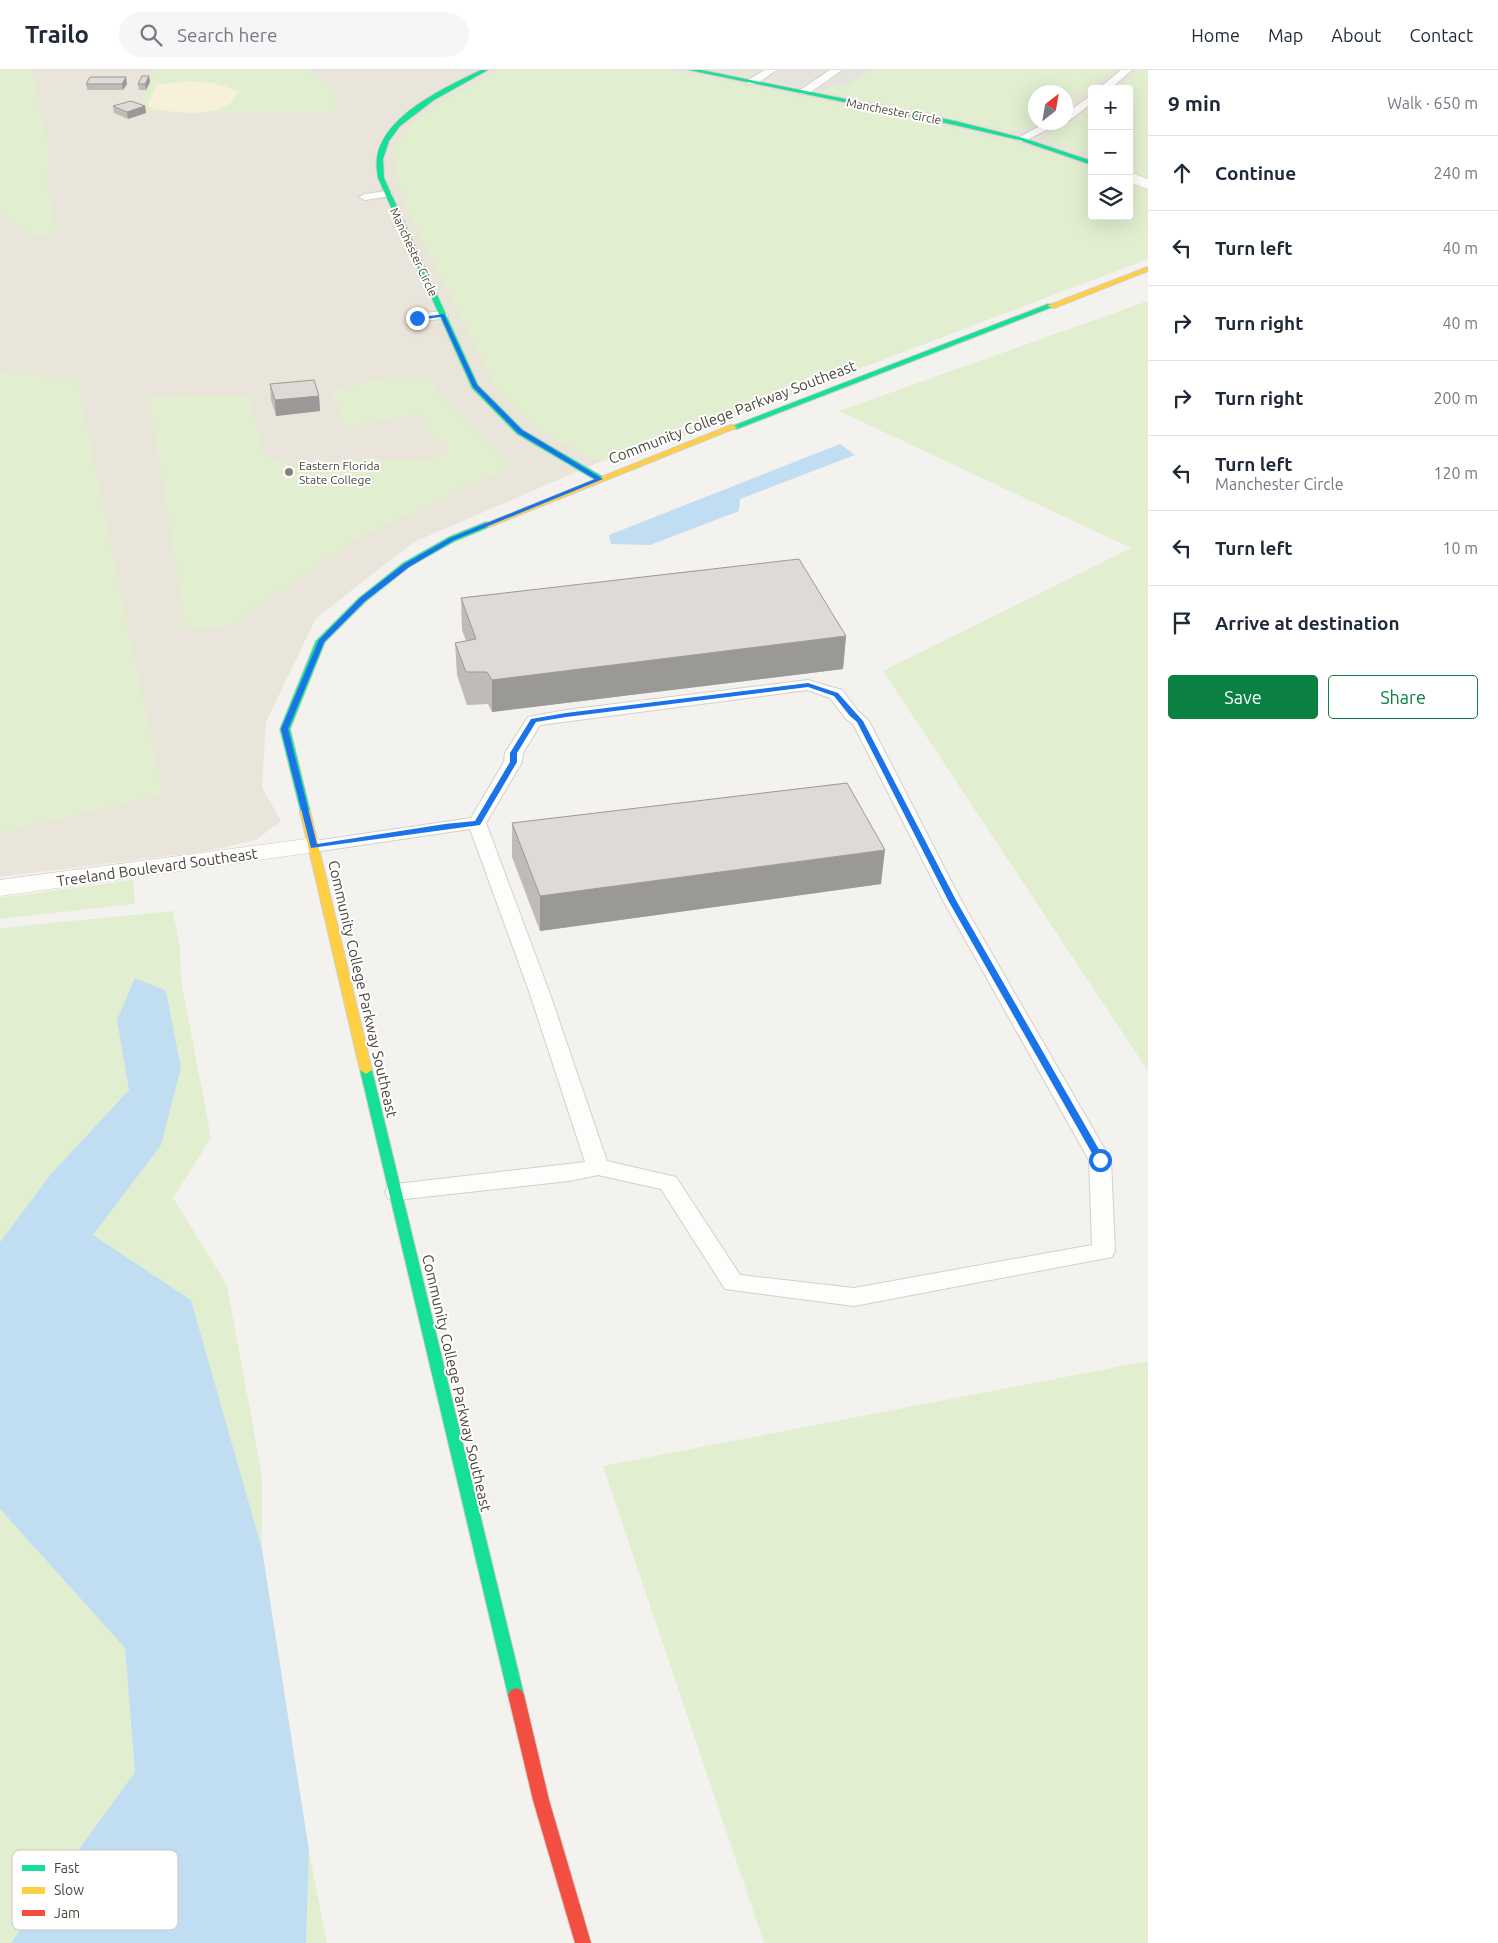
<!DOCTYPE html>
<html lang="en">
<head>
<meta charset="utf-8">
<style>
  :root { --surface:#fff; --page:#f6f6f7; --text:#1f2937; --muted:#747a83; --line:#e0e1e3; --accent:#0b8043 }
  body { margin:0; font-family:Ubuntu,sans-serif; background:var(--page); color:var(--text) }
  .controls { position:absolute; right:15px; top:15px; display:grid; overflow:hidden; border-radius:5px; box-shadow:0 5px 20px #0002 }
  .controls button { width:45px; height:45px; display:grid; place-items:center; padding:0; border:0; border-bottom:1px solid var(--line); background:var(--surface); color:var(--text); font:25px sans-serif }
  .compass { position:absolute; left:1028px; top:15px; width:45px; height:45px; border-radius:50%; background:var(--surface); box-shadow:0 5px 20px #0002; rotate:31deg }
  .stop { position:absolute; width:15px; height:15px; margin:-11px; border:4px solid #1a73e8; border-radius:50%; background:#fff }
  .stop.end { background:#1a73e8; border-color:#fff; box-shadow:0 1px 5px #0008 }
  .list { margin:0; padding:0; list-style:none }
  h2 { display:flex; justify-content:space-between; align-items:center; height:65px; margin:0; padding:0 20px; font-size:21px }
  h2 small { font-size:16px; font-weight:400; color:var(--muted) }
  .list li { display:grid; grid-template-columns:32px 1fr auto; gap:15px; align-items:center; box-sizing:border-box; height:75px; padding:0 20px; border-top:1px solid var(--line) }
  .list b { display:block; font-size:19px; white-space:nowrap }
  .list p { margin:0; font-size:16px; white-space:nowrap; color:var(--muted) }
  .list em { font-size:16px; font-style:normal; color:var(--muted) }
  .actions { display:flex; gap:10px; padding:15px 20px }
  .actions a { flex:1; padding:11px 0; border:1px solid var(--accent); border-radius:5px; text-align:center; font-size:18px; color:var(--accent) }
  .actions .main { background:var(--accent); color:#fff }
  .icon { flex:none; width:28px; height:28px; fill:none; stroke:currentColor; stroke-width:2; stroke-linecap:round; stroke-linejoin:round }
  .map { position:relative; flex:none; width:1148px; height:1873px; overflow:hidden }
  header { display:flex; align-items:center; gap:30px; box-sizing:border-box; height:70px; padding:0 25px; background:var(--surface); border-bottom:1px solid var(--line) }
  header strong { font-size:24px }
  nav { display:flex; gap:28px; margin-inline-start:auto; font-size:18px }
  .search { width:350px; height:45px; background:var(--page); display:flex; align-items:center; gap:12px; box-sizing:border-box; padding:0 18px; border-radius:28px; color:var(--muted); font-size:19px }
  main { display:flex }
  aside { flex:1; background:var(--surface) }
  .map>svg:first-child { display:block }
</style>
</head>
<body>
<header>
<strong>Trailo</strong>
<div class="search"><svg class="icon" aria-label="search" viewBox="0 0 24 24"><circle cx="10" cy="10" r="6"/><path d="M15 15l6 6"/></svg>Search here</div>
<nav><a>Home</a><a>Map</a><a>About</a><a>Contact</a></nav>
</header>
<main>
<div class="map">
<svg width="1148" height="1873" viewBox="0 0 1148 1873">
  <rect width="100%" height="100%" fill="#f4f2ee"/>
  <path fill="#eae5da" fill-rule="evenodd" d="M0,0H1148V189L626,387L602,391L414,472L316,548L266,652L262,717L281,751L256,770L207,781L0,807ZM1092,19H1129V146H1092ZM1036,22H1066V52H1036Z"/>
  <path fill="#e1eecf" d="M0,0H32L50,81L47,109L56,164L31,166L0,141Z
    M155,0H308L329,15L335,24L337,34L334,44L153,42L142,38L141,32Z
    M499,0H671L957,58L1013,72L1092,99V146H1129V113L1148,120V189L626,387L602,391L586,387L529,353L498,323L403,131L392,79L413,52L443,30Z
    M870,0H1112L1066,35V22H1036V52L1041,53L1011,61L822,21L835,15L845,17Z
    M1139,0H1148V107L1129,100V19H1116Z
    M1092,38V86L1050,71L1046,66L1062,58Z
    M1148,231V1001L883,601L1131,478L839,341Z
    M0,303L77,308L163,725L0,763Z
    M417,306L430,308L441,326L504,389L507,398L502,403L469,415L427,437L358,468L229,556L186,560L149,327L248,326L265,385L298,398L374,389L428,391L447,382L448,373L434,369L425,363L423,356L430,351L420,344L355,356L344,354L332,322C359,311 388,307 417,306Z
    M133,810L135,834L0,849V828Z
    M173,841L180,879L181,910L211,1068L173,1128L227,1215L262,1406V1479L191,1230L92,1165L161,1074L181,998L166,921L118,950L129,1020L51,1104L0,1172V858Z
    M1148,1291V1873H764L603,1396Z
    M0,1439L125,1578L135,1702L11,1873H0Z
    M309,1781L327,1873H306Z"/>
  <path fill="#f7f0da" d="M188,11C207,12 222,13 238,22C230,50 171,44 149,37V31L156,15Z"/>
  <path fill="#e6e3df" d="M785,0H870L845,17L835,15L822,21L785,14L776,9L778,4Z"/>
  <path fill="#c0ddf1" d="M840,374L855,385L740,429L739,441L650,475L611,474L609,465Z
    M135,908L166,921L181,998L161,1075L93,1165L191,1230L262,1479L309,1781L306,1873H11L135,1702L125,1578L0,1439V1172L51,1104L129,1020L117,950Z"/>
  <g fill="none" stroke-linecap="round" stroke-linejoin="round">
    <g stroke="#d2d0cb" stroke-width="2">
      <path id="lane" d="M765,0H777L756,14H748L747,12L748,10Z
        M830,0H842L808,24H800L799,22L800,20Z
        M1121,0H1132L1110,19H1098Z
        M1092,25V33L1070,50L1066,51V43Z
        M1047,52H1062L1025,71L1021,72L1016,69Z
        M387,121L391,122L393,124L391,126L365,130L359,127L365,124Z
        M442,241L448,245L447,248L417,252L411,248L417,244Z
        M808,610L842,620L858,641L869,651L962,832L1111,1090L1115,1181L1112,1187L854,1236L725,1219L661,1119L598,1105L569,1111L396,1130L388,1128L385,1122L388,1116L396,1114L585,1092L530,924L470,759L314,782L308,780L305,776L308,772L471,748L504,692L505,683L528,647L566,640ZM807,620L830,628L846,649L853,654L944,832L1089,1090L1092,1175L854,1218L740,1205L676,1107L607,1091L550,924L486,753L522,692L523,683L540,655Z"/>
    </g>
    <g stroke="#d2d0cb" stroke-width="1">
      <path id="street" d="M1129,102L1148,109V119L1129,112Z
        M314,768L323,771L327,776L323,781L0,826V810Z"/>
    </g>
    <g stroke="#d3cfc5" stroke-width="2">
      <path id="fast" d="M481,0H488L434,30L400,56L389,71L383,89L384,108L478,315L523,360L603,407V411H597L517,364L472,318L378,108C377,102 376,94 377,88C383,45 446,17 481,0Z
        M689,0H701L955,51L1023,68L1092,91V95L1019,70L955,55Z
        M1048,234L1055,236L737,359L730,357Z
        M486,452L489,453V457L455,471L409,497L365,532L325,572L290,659L310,741L305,744L301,743L280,659L316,571L359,528L403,493L449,467Z
        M366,996L372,1000L524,1625L521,1630L516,1632L511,1630L508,1625L360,1000Z"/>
    </g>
    <g stroke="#d3cfc5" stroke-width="2">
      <path id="slow" d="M1148,197V201L1054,238L1047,236Z
        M731,355L738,357L489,457H483L482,455Z
        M305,738L310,741L372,1000L366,1004L360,1000L300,741Z"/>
    </g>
    <g stroke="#d3cfc5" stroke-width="2">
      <path id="jam" d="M516,1618L521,1620L524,1625L549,1730L591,1873H575L533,1730L508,1625L511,1620Z"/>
    </g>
    <use href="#lane" fill="#fdfdfc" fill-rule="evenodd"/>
    <use href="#street" fill="#fdfdfc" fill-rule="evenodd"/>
    <use href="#fast" fill="#16e098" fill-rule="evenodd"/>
    <use href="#slow" fill="#ffcf43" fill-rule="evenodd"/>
    <use href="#jam" fill="#f24e42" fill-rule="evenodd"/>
  </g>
  <path fill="#bfbcb8" d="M149,6L150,12L146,20H139L138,14Z
    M86,14H127L123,20H87Z
    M113,36H145L146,43L128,49L114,43Z
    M270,314L319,326L320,341L276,346L271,330Z
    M461,528L846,566L843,599L492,642L488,634L467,635L457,605L455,573L466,571L462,560Z
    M512,753L881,814L540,861L512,787Z"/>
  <path fill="#9b9996" d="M149,6L150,12L146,20L145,14Z
    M126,7L127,14L123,20L122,14Z
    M145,36L146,43L128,49L127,42Z
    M319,326L320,341L276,346L275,330Z
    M846,566L843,599L492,642V610Z
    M885,780L881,814L540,861V826Z"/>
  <path fill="#dedbd6" stroke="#9b9996" d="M142,6H149L145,14H138Z
    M90,7H126L122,14H86Z
    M131,31L145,36L127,42L113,36Z
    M314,310L319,326L275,330L270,314Z
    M799,489L846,566L492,610L487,602H466L455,573L476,569L461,528Z
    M847,713L885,780L540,826L512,753Z"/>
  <path fill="#1a73e8" d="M444,244L477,315L522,360L603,409L454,470L409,497L365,531L324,572L288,659L317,774L445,754L475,751L510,692V683L531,649L566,643L808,613L838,623L863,651L957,832L1105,1090L1103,1092H1097L949,832L857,652L850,646L834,626L808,617L566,647L536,652L517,683V692L480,755L311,778L281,659L319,570L360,528L404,494L450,468L595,409L518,363L473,317L441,247L417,250L415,248Z"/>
  <circle fill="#868178" stroke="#fff" stroke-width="2" cx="289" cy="402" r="5"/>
  <g text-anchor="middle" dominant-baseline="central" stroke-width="4" stroke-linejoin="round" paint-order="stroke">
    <g font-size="12" fill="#4b4439" stroke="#fff">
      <text transform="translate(894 41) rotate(11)">Manchester Circle</text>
      <text transform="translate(414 182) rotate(65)">Manchester Circle</text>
    </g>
    <g font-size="12" fill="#4b4439" stroke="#fff" text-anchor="start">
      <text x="299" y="395">Eastern Florida<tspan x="299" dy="14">State College</tspan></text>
    </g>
    <g font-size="15" fill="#4b4439" stroke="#fff">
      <text transform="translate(732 342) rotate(-21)">Community College Parkway Southeast</text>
      <text transform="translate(157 797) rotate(-8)">Treeland Boulevard Southeast</text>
      <text transform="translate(363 919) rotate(77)">Community College Parkway Southeast</text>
      <text transform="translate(457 1313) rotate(77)">Community College Parkway Southeast</text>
    </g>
  </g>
  <rect x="12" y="1780" width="166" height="80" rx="8" fill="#fff" stroke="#c9c7c4" stroke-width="1"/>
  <rect x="22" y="1795" width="23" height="6" fill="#16e098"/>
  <rect x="22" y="1817" width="23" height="7" fill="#ffcf43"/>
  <rect x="22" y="1840" width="23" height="6" fill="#f24e42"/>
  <g font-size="14" fill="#4b4439">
    <text x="54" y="1803">Fast</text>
    <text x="54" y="1825">Slow</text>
    <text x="54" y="1848">Jam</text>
  </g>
</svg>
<div class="controls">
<button>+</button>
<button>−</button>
<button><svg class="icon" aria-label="layers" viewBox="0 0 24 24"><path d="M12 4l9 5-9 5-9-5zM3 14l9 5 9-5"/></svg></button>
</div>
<svg class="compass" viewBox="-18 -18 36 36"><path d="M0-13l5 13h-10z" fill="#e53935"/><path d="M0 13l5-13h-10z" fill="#747a83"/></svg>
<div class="stop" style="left:1100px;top:1090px"></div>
<div class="stop end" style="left:417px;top:248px"></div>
</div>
<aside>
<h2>9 min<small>Walk · 650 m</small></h2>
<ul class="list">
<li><svg class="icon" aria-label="ahead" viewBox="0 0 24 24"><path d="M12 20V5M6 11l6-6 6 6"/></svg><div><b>Continue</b></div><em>240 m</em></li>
<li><svg class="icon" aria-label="left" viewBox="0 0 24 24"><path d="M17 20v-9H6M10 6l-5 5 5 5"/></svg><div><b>Turn left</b></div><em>40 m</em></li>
<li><svg class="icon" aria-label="right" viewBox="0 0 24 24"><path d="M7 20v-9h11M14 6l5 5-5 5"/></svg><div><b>Turn right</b></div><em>40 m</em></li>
<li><svg class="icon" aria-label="right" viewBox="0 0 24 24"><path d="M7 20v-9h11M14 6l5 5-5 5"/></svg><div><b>Turn right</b></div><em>200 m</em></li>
<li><svg class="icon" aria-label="left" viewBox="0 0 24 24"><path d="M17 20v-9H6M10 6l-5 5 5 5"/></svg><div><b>Turn left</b><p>Manchester Circle</p></div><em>120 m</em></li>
<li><svg class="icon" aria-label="left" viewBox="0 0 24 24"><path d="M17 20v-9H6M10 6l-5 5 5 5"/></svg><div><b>Turn left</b></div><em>10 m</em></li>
<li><svg class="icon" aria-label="arrive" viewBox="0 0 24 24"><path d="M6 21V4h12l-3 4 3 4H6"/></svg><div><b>Arrive at destination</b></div></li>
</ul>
<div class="actions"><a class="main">Save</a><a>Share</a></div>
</aside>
</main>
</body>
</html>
